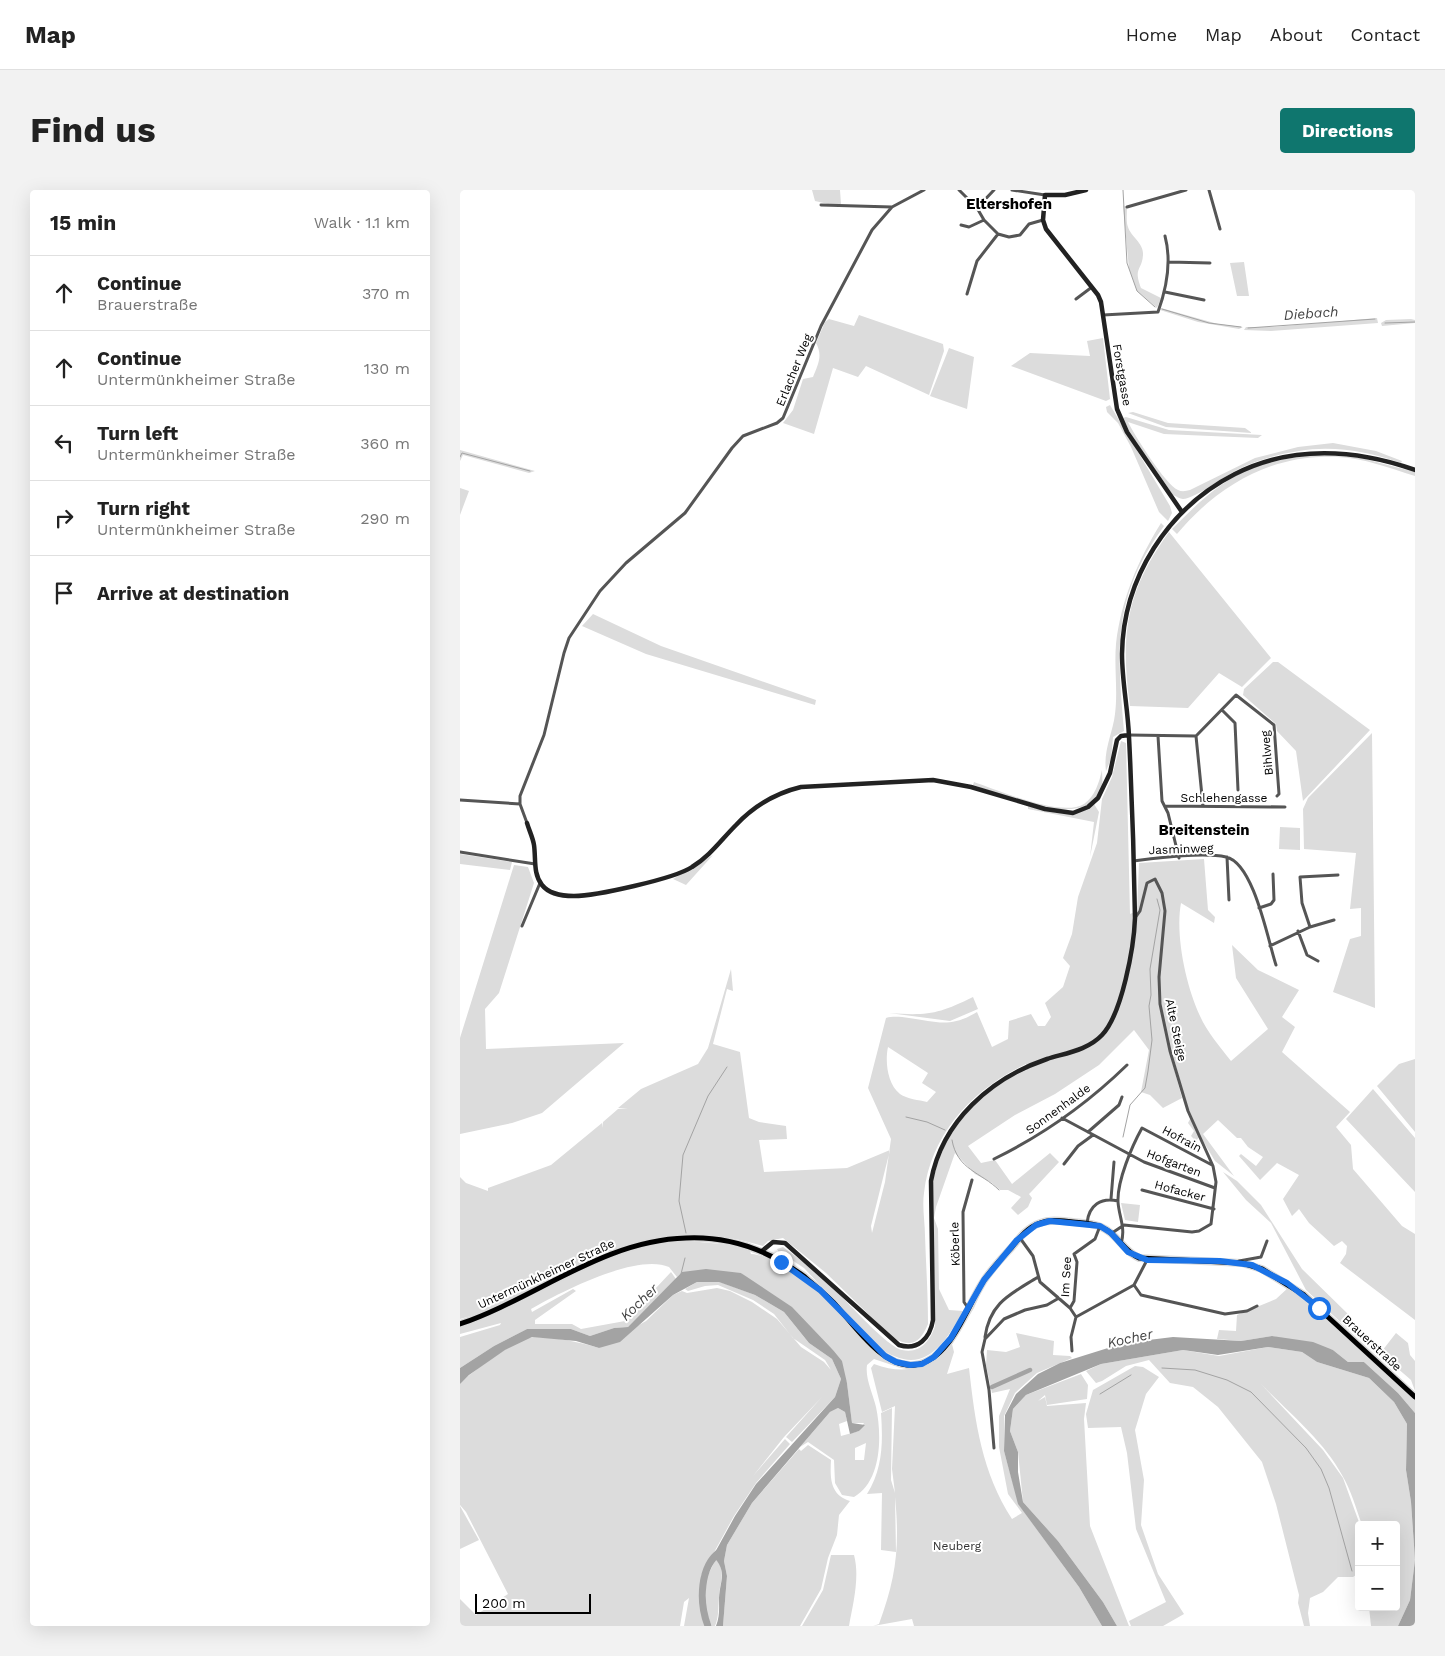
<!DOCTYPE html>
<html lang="en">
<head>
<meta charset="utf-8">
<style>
  :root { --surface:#fff; --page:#f2f2f2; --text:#222; --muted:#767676; --line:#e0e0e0; --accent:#0f766e }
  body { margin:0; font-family:"Work Sans",sans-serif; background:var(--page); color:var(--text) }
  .controls { position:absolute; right:15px; bottom:15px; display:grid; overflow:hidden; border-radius:5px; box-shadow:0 5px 20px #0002 }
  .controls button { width:45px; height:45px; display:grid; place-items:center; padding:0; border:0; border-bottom:1px solid var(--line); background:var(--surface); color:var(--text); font:25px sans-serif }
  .scale { position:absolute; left:15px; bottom:12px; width:116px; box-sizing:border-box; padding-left:5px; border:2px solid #000; border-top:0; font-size:14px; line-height:18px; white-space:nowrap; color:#000; -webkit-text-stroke:4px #fff; paint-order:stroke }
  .stop { position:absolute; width:15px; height:15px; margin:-11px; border:4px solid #1a73e8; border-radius:50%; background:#fff }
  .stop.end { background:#1a73e8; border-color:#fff; box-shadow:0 1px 5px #0008 }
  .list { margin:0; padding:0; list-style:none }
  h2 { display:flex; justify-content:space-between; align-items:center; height:65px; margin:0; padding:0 20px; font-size:21px }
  h2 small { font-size:16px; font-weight:400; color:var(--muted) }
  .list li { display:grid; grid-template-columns:32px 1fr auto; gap:15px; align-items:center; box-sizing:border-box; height:75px; padding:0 20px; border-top:1px solid var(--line) }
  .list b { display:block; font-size:19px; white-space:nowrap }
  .list p { margin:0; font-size:16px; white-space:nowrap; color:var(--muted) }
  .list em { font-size:16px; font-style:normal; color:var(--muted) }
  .icon { flex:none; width:28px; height:28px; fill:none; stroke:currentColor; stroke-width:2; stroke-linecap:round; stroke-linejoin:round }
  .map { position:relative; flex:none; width:955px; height:1436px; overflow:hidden; border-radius:5px }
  header { display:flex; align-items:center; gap:30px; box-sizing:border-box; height:70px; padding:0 25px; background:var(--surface); border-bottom:1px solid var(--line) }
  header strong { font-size:24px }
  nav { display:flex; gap:28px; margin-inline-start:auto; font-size:18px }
  .intro { display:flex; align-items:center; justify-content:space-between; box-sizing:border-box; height:120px; padding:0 30px }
  h1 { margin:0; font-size:35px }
  .button { padding:12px 22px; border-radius:5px; background:var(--accent); color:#fff; font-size:18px; font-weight:700 }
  main { display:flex; gap:30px; padding:0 30px }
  aside { flex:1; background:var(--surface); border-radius:5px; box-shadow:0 5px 20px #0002 }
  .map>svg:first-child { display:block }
</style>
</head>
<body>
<header>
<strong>Map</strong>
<nav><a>Home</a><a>Map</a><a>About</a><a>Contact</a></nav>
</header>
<div class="intro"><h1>Find us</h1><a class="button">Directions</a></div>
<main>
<aside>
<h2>15 min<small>Walk · 1.1 km</small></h2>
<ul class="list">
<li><svg class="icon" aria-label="ahead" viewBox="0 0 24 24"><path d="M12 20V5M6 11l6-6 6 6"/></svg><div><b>Continue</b><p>Brauerstraße</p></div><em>370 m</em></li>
<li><svg class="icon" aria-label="ahead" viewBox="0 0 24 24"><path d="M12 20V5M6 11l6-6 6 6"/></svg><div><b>Continue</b><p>Untermünkheimer Straße</p></div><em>130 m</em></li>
<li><svg class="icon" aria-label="left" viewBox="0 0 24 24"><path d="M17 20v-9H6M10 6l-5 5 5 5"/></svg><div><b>Turn left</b><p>Untermünkheimer Straße</p></div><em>360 m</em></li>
<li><svg class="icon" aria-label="right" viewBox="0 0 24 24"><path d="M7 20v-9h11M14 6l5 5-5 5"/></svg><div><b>Turn right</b><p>Untermünkheimer Straße</p></div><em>290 m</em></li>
<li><svg class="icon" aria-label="arrive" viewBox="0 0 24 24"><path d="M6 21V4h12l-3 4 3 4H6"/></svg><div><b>Arrive at destination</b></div></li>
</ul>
</aside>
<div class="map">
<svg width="955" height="1436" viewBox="0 0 955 1436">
  <rect width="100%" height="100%" fill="#fff"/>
  <path fill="#dcdcdc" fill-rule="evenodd" d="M352,0H380L381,14L377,16L355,11Z
    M663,15L667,18C667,24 666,32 668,37C671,47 684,53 683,65C682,81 673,77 681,98L701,108L697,118L677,101L669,79Z
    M784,72L789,106H777L770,73Z
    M701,118L758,134L783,137L779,139L738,132L700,120Z
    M399,125L483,154L484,161L469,205L406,176L398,187L373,178L354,244L323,233L333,220L343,189L353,187C358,174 363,166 356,153L365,132L369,129L394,136Z
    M917,128L918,133L811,141L784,140L786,137H813Z
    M926,130L951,129L955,130V133L922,136L921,133Z
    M643,148L650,209L646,211L551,176L570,163L630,166L627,151Z
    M489,158L514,167L507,219L470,206Z
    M650,215L710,316L712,323L708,331L699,322L671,257L658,233L647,222L646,217Z
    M673,222L708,233L785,238L792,243L706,237L668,223Z
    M666,227L709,240L802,245L798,248L704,244L668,232C675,246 705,294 718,300C722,302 726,301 730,300L795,268L838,257L873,253L916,261L942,271L941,273C909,262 874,255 839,261C819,264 796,270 777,280C765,286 734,309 723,309C720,309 716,306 713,305L669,241L663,228Z
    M0,260L75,281L69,283L3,265L0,271Z
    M845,265L897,267L955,282V286C929,278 904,268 877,267C813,263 757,296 717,344L712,339C737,314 762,289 795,277C811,271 828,269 845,265Z
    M0,298L9,301L0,325Z
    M701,333L704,336C652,407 657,459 664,541L653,547L651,569L646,581C643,561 653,542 655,524C658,501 654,478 656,454C661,410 678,370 701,333Z
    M709,342L811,468L782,497L759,483L728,518L670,516C660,445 666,401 709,342Z
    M133,424L201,456L356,510L355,515L186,464L122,436Z
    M813,472H818L910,540L843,611L836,561L817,541L816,534L783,505L784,499Z
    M912,543L915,818L873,802L890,749L901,746V718L890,719L896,663L844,659L843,619L848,608Z
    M661,551L666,553L670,724L677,721L679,673L744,669L748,720L755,727L754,733L721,713C715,745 726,796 740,826C747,842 760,857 771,871L808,839L776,788L772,755L798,780L839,800L822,827L835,837L822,862L890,922L876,937L891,955L893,979L942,1036L955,1044V1130L880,1073L886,1064L887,1056L882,1051L874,1056L849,1033L839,1019L832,1026L823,1009L839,985L817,973L800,990L779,966L781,964L796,976L803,967L788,957L781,948H777L758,930L743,944L774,986L755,971L740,946L736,951L731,946L734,941L728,933L730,929L712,861L710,864L722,908L703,918L690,905L681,902L689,860L674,840L639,875L595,904L555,925L508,956L521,973L535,970L552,994L590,963L599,972L572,1001L569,1004L572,1008L568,1017L558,1025L551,1018L561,1007L548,1000H540L532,993L515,984L495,963L476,1017L474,1028L478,1039L479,1099L489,1120L503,1121C482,1160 460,1188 417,1156L344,1078L323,1064L321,1066L317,1059L323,1057C336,1067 351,1077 363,1088C379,1102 425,1156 442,1160C460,1164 470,1151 475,1136L473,992C482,942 520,899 567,880L566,874C513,899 471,943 464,1003C462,1017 465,1032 465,1046C466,1075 468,1104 468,1134C460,1153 452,1158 433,1148L366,1083L323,1048L308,1051L303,1056C233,1035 172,1046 108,1080C73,1099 38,1120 0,1129V987L6,993L28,1001V998L91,975L142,933V938L143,932L158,919H168L158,918L181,899L238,874L248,858L271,779L273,801L267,799L253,854L280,862L289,928L299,932L326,936L327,949L299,950L304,982L387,978L430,960L411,1036L412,1043L425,992L431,949L408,898L426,828C433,826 441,827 449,828C477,832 491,838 517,822L532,857L548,849L549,831L571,824L578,836H585L591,827L585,813L603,797L610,776L603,768L612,744L618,707L637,653L642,609L652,587ZM428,857L468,883L462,893L476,902L467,912C459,910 447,909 440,904C427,894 425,871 428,857Z
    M642,580C642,585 643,592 642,596C629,644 542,604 513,595L514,592C538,600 601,628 624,614C635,606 639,593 642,580Z
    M634,614L639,622L630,667L634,632L568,619V616C591,622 614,630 634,614Z
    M820,637L840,638V660L819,659Z
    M0,664L52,672L50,680L0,674Z
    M253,665L226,695L213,689Z
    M54,675L68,677L74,693L39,803L25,819L26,859L164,853L82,923L52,933L0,944V848Z
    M513,807L518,819L490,831L429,823C467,826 479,824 513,807Z
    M955,869V942L917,896L939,874Z
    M913,899L955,948V1002L886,929Z
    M763,982L777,991L801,1015L842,1079L889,1125V1140L846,1100L811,1033L786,1010Z
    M661,1013L680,1015L678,1032L665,1030Z
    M228,1051L273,1055L290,1061L291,1064C305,1065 317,1072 329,1080C343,1089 356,1099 368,1111C391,1134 408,1166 441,1176H435L414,1169L407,1175C405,1189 413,1204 416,1217C422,1245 422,1291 394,1307L382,1305L375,1293L374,1270L348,1252L340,1257L370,1222L378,1218L385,1222L387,1231L379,1234L381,1246L399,1241L404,1233H392L387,1193L373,1160L354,1143L281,1083L222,1082L217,1087L209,1077C176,1063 101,1102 71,1119L72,1122L113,1099L116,1101L75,1130V1134H112L121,1139L165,1131L211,1082L216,1089L168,1137L154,1138L130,1146L111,1139H67L34,1156L0,1178V1147L40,1135L41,1133L0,1144V1136C57,1121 105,1082 160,1063C183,1055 204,1053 228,1051ZM406,1253L404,1270H395V1258Z
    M237,1092H260L295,1105L324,1122L349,1153L372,1169L381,1189L375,1207L332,1252L326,1247L362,1207L324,1247L293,1286L325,1249L330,1254L296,1293L274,1326L241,1386L244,1436H224L229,1408L224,1412L220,1436H0V1409L16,1425L48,1404L6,1322L0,1315V1194C11,1182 59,1147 74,1147C96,1147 119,1152 139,1158L186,1131L213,1105L222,1101L227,1103L257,1098L270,1101L292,1112L317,1129L341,1157L364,1172L371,1180L365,1170L333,1148L314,1124L293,1110L258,1095L245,1096L228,1101L225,1099Z
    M829,1097L949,1205L955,1211V1223L938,1203L904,1172H888L873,1160L812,1146L781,1151L757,1149L759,1140L776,1141L777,1125L816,1109Z
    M522,1100L514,1118L492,1154L494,1162L487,1184L509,1178C515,1232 522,1283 552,1329L562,1323L548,1304L539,1257V1226L550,1199L532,1203L526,1175L527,1160L546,1162L560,1157L556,1143L594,1151L593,1165L610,1166L612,1168L577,1183L555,1203L544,1226V1261L559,1315L619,1397L642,1436H454L452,1429L413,1436L419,1434C436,1388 440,1357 435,1307L436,1362L421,1360L422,1303L407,1304C423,1278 423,1252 421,1223L432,1218L431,1290L435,1303L432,1279L435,1216L422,1222L411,1178L414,1174C475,1197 496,1144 522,1100Z
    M936,1143L948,1153L950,1165L955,1171V1201L951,1190L936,1177L922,1161Z
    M808,1157L842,1162L857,1172L909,1188L934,1212L947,1234L946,1280L951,1312L955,1370L950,1410L938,1436H911L909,1417H936V1335H902C896,1318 891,1300 882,1285C863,1250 828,1222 800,1193L863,1260L883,1288L900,1335L899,1383L893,1387H878L863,1402L850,1408L848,1423L850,1436H844L838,1413L839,1405L816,1314L802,1272L758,1217L733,1197L710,1193L689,1170L666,1176L642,1191L636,1193L626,1181L641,1174L723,1160L759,1166Z
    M675,1176L683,1177L699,1187L686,1204L675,1240L684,1290L681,1335L698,1384L724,1424L703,1436H671L669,1431L706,1412L676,1339L667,1263L661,1237L628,1238L626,1224L633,1200Z
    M621,1184L628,1195L627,1209L587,1215L585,1205L578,1211L585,1207L587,1216L626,1213L624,1229L630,1336L669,1436H657L643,1412L598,1351L563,1312L558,1262L550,1241L553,1219L566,1205Z
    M348,1255L371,1270C370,1288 370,1305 390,1311L379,1325L377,1345L368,1368L361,1399L340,1436H263L267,1386L264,1371L267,1355L292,1313L339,1259L341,1261Z
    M0,1316L19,1350L0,1359Z
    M371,1365H394C400,1387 393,1414 389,1436H342L363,1400Z
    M256,1369C267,1383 259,1393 259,1408C258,1419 259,1426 255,1436H252L246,1423V1389Z"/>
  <path fill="#a3a3a3" d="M246,1079L281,1083L332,1117L373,1160L382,1171L387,1193L392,1233L405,1235L399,1241L390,1244L385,1222L378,1218L370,1222L292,1313L267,1355L264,1371L267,1386L263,1436H256C260,1426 259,1418 259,1408C260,1389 268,1383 253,1366L275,1326L296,1294L375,1207L381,1189L372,1169L349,1153L324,1122L295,1105L259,1092H237L213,1105L160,1152L139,1158L116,1151L72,1147L45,1160L9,1185L0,1194V1178L34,1156L67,1139H111L130,1146L154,1138L168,1137L222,1082Z
    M812,1146L853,1152L873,1160L888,1172H904L938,1203L955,1223V1436H938L950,1410L955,1370L951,1312L946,1280L947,1234L934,1212L909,1188L857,1172L842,1162L808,1157L758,1165L723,1160L641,1174L566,1205L553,1219L550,1241L558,1262V1282L563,1312L598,1351L643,1412L657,1436H642L619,1397L558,1314L544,1261L545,1225L556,1204L578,1184L600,1173L664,1153L713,1147L781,1151Z"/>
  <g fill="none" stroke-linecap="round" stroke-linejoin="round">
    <path stroke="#a3a3a3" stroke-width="1" d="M663,0L667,73L677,101L695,117
      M702,119L749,133L781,137
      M925,133L955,132
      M788,138L915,129
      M0,267L2,263L70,281
      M446,927L467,932L485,940
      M663,947L670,915L685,898L688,881L692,850L689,816L691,805L690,779L700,720L697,709
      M492,950C497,980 521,982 539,1000
      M226,1043L219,1011L223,965L248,906L267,877
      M221,1084L225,1068
      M702,1178L735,1180L767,1190L791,1202L846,1258L861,1279L869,1298L892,1381
      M640,1204L671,1185"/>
    <path stroke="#a3a3a3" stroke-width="4.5" d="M532,1197L570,1180"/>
    <path stroke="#a3a3a3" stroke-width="7" d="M248,1436C239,1413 239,1376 261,1361"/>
    <g stroke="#dbdbdb" stroke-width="8">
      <path id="primary" d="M0,1134C76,1108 144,1050 226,1048C269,1046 310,1061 345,1087C354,1095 364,1103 373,1112C393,1133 422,1179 455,1175C491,1170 506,1118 523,1092C531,1079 542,1068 552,1057C560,1047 568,1037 580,1033C590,1029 602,1031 613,1032C622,1033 632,1033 641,1037C657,1043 663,1061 679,1068L782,1073L802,1079L844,1105L955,1207"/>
    </g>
    <path stroke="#555" stroke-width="3" d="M499,0L517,18L524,30L538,44L549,47L560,45L569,34L583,30
      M552,0L585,5
      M749,0L760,39
      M361,15L432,17L464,0
      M667,17L726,0
      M517,18L534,0
      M501,35L509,37L524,30
      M709,72L750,73
      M705,102L744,110
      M507,104L517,71L538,44
      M616,109L632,97
      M643,125L698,122C707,97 712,72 705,46
      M762,520L775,533L778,600
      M669,545L736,546L776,505L814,535L819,604L817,606
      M698,546L702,611L708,623L719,668
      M736,546L743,616
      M0,610L60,614
      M705,616L825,617
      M67,633L60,614V606L84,545L104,463L109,448L140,401L166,373L225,323L272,258L283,246L317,233L323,228L361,136L412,40L432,17
      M0,662L75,674
      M767,667L769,710
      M674,671C698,668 743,662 766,667C794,673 808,751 816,775
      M799,718L811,714L814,710L813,684
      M62,736L80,693
      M850,737L874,730
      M838,741L847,765L858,771
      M810,756L850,737L842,713L840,687L878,685
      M602,928L684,972L755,998
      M628,942L659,915L662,907
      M534,969C583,945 628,913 667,875
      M604,974L618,956L633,945
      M682,1000L754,1019
      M651,1009L654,972
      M627,1033C629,1015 641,1007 658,1011
      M652,1043L664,1035L732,1042L739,1041L751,1034L756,992L753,976L728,921L710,861L700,814L699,787L705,721L702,703L695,689L687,693L680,721L675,728
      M560,1048L573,1066L580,1092L610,1118L616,1127L611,1147L612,1161
      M661,1054C666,1038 659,1027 658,1012C657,991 672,956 682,938L752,975
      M779,1071L801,1067L807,1051
      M674,1095L681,1105L765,1124L787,1121L797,1116
      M508,1118L504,1112L503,1022L512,990
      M610,1118L614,1111L617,1072L614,1064L635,1049L640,1036
      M616,1127L674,1095L687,1070
      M525,1147C530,1112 551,1104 578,1087
      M534,1258L529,1200L522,1162L525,1149L544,1129L565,1120L587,1115L599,1108"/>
    <path stroke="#222" stroke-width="4.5" d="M626,0L605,5H585L583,30L586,39L638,105L641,112L657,219L667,242L722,322
      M67,633C69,640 73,648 74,655C76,669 73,684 82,695C89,704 103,706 114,706C135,706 214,689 232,677C250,666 261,650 276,635C294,616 316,603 341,597L473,590L511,597L585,619L613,623L628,617L638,608L650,583L657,550L661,546L669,545
      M302,1061L313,1052L325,1053L439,1155C458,1161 470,1148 473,1130L471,991C482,931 531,888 587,869C606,863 628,860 642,845C662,824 674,757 675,728C674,668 672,607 669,547C668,519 662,492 662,464C663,388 708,318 775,284C832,255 896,259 955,280"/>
    <use href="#primary" stroke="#000" stroke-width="5"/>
  </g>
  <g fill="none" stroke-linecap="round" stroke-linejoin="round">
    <path stroke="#1a73e8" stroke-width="6" d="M321,1072L360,1100L425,1166L436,1172L450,1175L462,1174L474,1167L491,1148L524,1090L557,1050L576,1035L590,1031L640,1036L651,1043L668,1062L687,1070L760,1071L792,1075L827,1093L859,1118"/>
  </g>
  <g text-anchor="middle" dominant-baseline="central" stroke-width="4" stroke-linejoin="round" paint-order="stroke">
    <g font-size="12" fill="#000" stroke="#fff">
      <text transform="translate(334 180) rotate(-68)">Erlacher Weg</text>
      <text transform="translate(662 185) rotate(80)">Forstgasse</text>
      <text transform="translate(807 563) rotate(-95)">Bihlweg</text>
      <text x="764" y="608">Schlehengasse</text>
      <text transform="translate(721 659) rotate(-2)">Jasminweg</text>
      <text transform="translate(716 840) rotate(78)">Alte Steige</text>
      <text transform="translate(598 919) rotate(-36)">Sonnenhalde</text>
      <text transform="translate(722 949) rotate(28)">Hofrain</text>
      <text transform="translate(714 973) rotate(21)">Hofgarten</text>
      <text transform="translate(720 1001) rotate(15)">Hofacker</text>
      <text transform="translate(495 1054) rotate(-92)">Köberle</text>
      <text transform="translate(86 1084) rotate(-25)">Untermünkheimer Straße</text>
      <text transform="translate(606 1087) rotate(-87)">Im See</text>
      <text transform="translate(912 1153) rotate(43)">Brauerstraße</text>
    </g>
    <g font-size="12" fill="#333" stroke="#fff">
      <text x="497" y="1356">Neuberg</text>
    </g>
    <g font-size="14" font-style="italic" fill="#444" stroke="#fff">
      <text transform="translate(851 123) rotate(-4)">Diebach</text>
      <text transform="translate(179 1112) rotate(-44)">Kocher</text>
      <text transform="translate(670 1148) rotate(-12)">Kocher</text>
    </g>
    <g font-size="15" font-weight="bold" fill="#000" stroke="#fff">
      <text x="549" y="14">Eltershofen</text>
      <text x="744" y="640">Breitenstein</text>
    </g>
  </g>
</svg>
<div class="controls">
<button>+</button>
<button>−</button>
</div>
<div class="scale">200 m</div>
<div class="stop" style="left:859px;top:1118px"></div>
<div class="stop end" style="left:321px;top:1072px"></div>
</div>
</main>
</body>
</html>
